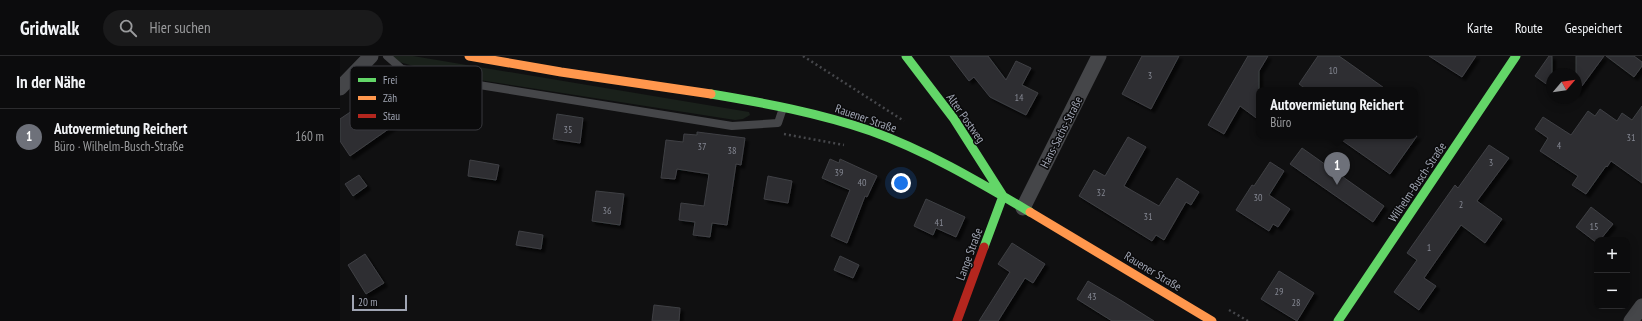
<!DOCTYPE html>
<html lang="de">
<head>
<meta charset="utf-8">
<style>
  :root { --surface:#0c0c0d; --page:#1a1a1b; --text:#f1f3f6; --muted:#9a9b9d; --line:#2c2c2e; --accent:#6e717a }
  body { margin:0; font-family:"PT Sans Narrow",sans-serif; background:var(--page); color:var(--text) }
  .controls { position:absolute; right:12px; bottom:12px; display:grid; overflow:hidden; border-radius:8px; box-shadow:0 2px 10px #0003 }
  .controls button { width:36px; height:36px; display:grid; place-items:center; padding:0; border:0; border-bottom:1px solid var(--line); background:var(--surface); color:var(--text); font:20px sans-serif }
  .compass { position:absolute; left:1206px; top:12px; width:36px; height:36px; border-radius:50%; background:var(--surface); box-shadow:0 2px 10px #0003; rotate:61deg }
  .scale { position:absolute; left:12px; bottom:10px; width:55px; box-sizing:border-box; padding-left:4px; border:2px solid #a0a5b3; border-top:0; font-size:11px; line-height:14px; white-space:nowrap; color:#a0a5b3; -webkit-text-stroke:3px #0b0b0c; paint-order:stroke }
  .you { position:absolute; left:561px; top:127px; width:14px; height:14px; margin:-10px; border:3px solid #fff; border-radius:50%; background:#1a73e8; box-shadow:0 0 0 6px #1a73e833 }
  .badge { display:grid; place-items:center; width:26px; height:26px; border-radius:50%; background:var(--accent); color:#fff; font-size:13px; font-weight:700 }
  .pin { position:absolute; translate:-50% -33px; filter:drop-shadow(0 1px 2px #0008) }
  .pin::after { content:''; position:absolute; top:21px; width:14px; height:12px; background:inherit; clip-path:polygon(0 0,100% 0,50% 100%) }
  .popup { position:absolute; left:916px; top:31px; width:162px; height:52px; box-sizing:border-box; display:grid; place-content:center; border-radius:8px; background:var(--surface); filter:drop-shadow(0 1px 3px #0005); font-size:13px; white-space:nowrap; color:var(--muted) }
  .popup b { font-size:15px; color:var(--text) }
  .popup::after { content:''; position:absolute; left:50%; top:100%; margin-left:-8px; border:8px solid transparent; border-top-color:var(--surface) }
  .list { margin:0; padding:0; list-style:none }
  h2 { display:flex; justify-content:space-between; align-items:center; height:52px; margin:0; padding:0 16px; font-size:17px }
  h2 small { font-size:13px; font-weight:400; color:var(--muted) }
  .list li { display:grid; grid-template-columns:26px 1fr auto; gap:12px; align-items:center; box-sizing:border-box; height:56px; padding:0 16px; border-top:1px solid var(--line) }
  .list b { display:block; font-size:15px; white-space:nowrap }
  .list p { margin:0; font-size:13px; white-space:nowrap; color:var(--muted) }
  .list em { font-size:13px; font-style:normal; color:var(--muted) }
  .icon { flex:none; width:22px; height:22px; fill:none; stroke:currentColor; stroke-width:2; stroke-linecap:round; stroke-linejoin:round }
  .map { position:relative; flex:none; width:1302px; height:265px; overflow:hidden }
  header { display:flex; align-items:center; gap:24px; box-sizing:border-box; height:56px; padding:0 20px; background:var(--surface); border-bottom:1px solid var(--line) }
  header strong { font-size:19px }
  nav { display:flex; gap:22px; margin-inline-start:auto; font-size:14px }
  .search { width:280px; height:36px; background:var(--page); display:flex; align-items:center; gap:10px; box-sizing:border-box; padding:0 14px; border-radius:22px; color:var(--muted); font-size:15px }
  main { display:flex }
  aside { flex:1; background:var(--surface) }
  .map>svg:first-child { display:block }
</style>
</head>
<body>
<header>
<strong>Gridwalk</strong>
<div class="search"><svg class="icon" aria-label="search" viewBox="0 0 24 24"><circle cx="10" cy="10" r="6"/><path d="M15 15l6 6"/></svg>Hier suchen</div>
<nav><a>Karte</a><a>Route</a><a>Gespeichert</a></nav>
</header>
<main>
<aside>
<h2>In der Nähe<small></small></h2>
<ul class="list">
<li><span class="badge">1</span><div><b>Autovermietung Reichert</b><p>Büro · Wilhelm-Busch-Straße</p></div><em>160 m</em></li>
</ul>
</aside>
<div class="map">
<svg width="1302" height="265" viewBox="0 0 1302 265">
  <defs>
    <filter id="shadow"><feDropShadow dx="3.5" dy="3.5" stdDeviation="1" flood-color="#0009"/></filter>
  </defs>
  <rect width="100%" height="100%" fill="#101011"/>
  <path fill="#1a211b" d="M52,0H73L409,56L410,59L403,63L395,64L107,19L59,6Z"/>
  <path fill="#2e2e30" stroke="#3f4045" filter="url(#shadow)" d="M610,0H648L666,24L676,5L691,12L682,29L698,37L686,59L650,41L634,21L629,25Z
    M802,0H839L811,53L782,38Z
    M908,0H928L919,15V64L900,50L884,78L868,69Z
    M978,0H999L1047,34H967L959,28Z
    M1089,0H1136L1122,21Z
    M1209,0H1212V32L1195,20Z
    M1236,0H1264L1236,38Z
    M1266,0H1294L1302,6V10L1294,21Z
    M56,28L130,40L126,66L65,54L63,63L10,100L0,85V63L31,42L48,67Z
    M1302,50V127L1271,105L1267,111L1266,110L1246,138L1232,129L1238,120L1200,95L1208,82L1195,73L1203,61L1231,79L1248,55L1255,60L1260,53L1277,65L1282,57L1292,64Z
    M217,58L243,62L240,87L213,83Z
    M357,76L405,82L401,109L396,108L387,169L372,167L370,181L353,179L355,166L339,164L341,147L364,150L369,118L337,113L335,123L321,122L326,84L343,86L344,78L357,79Z
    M996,80H1077L1050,118Z
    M788,81L806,91L784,130L819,150L837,122L859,136L851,149L846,146L824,184L816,179L812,185L739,140L754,114L765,120Z
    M1149,89L1169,102L1137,145L1162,163L1145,187L1121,169L1084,222L1096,230L1079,254L1054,236L1077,204L1067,197L1115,129L1118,132Z
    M962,92L1044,150L1033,166L950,108Z
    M490,103L499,107L500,103L537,120L527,141L525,140L507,187L491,180L510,134L482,122Z
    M130,104L159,109L156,124L128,120Z
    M930,106L944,115L929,139L950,153L938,171L933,168L929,175L896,154L912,129L914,130Z
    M19,119L27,130L13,140L5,128Z
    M428,120L452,125L448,147L424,143Z
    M256,135L284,138L280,169L252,165Z
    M586,143L625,161L616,181L596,172L593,179L574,170Z
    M1251,151L1273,168L1260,184H1257V187L1236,171Z
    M179,175L203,179L201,193L176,189Z
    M672,187L705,208L693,227L685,222L658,265H639L670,216L658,208Z
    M25,198L44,227L26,238L8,209Z
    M500,200L519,209L513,222L494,214Z
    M939,215L974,237L957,265L921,243Z
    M748,225L782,245L814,265H772L737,243Z
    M314,249L340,252L339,265H312Z"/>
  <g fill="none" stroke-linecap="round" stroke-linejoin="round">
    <path stroke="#46474b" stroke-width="2.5" stroke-dasharray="2 3" stroke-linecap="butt" d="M463,0L564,65
      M444,78L504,89
      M889,254L908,265"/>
    <path stroke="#454649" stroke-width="8" d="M47,0L62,13L102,23L392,70L438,67L443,52"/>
    <path stroke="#454649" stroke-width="15" d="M0,32L31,0
      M683,152L759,0
      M1291,265L1302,250"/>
    <path stroke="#63d668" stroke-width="9" d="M566,0L614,63L663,140L644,191
      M371,38C425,47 479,57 531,75C587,95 639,126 690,156
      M998,265L1176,0"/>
    <path stroke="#ff974d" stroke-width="9" d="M129,0L221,16L371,38
      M690,156L872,265"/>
    <path stroke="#b3261e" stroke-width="9" d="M617,265L644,191"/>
  </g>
  <g text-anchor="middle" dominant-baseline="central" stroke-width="3" stroke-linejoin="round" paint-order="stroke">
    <g font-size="10" fill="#848792">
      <text x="993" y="14">10</text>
      <text x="810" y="19">3</text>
      <text x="679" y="41">14</text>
      <text x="228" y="73">35</text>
      <text x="1291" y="81">31</text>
      <text x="1219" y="89">4</text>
      <text x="362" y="90">37</text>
      <text x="392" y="94">38</text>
      <text x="1151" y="106">3</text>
      <text x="499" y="116">39</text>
      <text x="522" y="126">40</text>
      <text x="761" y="136">32</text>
      <text x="918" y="141">30</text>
      <text x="1121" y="148">2</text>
      <text x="267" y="154">36</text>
      <text x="808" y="160">31</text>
      <text x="599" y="166">41</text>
      <text x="1254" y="170">15</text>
      <text x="1089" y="191">1</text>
      <text x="939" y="235">29</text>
      <text x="752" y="240">43</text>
      <text x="956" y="246">28</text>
    </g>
    <g font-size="12" fill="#a0a5b3" stroke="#0b0b0c">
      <text transform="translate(526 62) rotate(19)">Rauener Straße</text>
      <text transform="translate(626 62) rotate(55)">Alter Postweg</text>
      <text transform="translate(721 76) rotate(-63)">Hans-Sachs-Straße</text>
      <text transform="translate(1077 126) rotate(-56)">Wilhelm-Busch-Straße</text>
      <text transform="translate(629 198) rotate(-70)">Lange Straße</text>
      <text transform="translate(813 215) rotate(31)">Rauener Straße</text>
    </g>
  </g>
  <rect x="10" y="10" width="132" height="64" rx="6" fill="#0b0b0c" stroke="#38393e" stroke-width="1"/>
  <rect x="18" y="22" width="18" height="4" fill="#63d668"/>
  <rect x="18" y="40" width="18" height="4" fill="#ff974d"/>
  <rect x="18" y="58" width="18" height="4" fill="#b3261e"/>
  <g font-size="11" fill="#a0a5b3">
    <text x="43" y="28">Frei</text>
    <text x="43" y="46">Zäh</text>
    <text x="43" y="64">Stau</text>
  </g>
</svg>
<div class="controls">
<button>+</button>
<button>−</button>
</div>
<svg class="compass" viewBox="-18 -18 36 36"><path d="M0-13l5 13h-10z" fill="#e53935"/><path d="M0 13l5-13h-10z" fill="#9a9b9d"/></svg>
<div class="scale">20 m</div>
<div class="you"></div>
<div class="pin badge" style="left:997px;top:129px">1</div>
<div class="popup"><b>Autovermietung Reichert</b>Büro</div>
</div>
</main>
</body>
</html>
